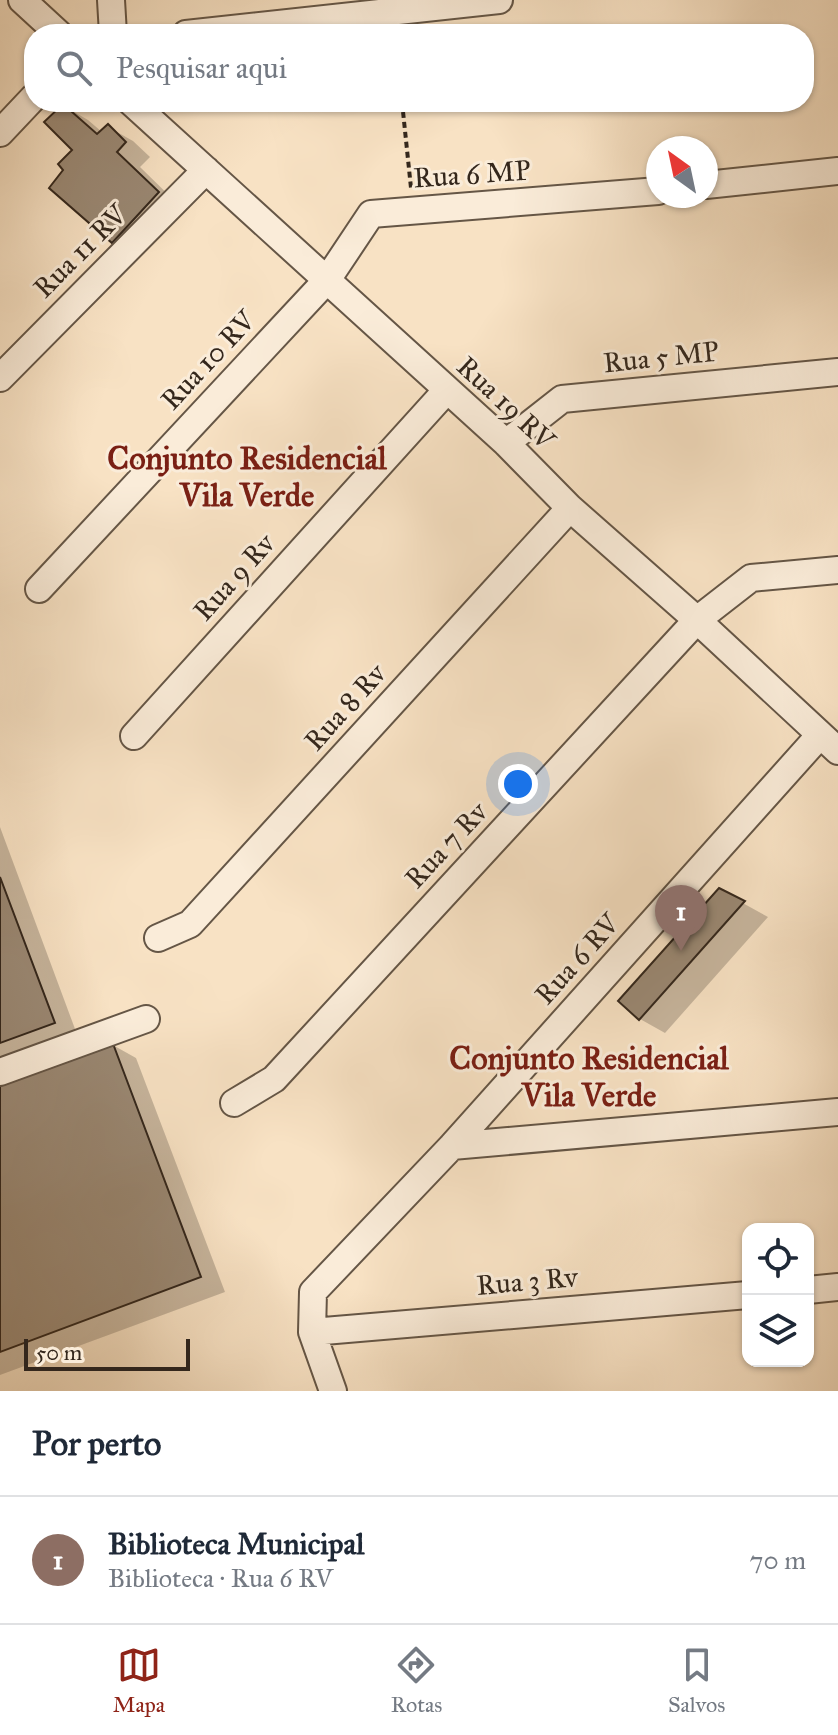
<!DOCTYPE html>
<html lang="pt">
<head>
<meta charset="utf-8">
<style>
  :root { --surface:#fff; --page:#f2f2f3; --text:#1f2937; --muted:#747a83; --line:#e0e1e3; --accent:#8f2418 }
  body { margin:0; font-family:"IM FELL Great Primer",serif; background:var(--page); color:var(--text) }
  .controls { position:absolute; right:24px; bottom:24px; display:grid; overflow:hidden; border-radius:16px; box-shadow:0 2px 6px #0004 }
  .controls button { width:72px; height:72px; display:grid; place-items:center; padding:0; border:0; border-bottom:2px solid var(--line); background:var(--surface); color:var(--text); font:40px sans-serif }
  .compass { position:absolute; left:646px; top:136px; width:72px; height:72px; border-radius:50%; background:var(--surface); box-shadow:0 2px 6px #0004; rotate:327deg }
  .scale { position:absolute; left:24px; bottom:20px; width:166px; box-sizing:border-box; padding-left:8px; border:4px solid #34271c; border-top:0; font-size:22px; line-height:28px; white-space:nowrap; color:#34271c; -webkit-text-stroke:6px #faecd9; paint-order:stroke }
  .you { position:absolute; left:518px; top:784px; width:28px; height:28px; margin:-20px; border:6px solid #fff; border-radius:50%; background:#1a73e8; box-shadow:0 0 0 12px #1a73e833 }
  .badge { display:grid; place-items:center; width:52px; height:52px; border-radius:50%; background:var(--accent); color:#fff; font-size:26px; font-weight:700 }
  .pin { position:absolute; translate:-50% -66px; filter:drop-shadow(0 2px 4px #0008) }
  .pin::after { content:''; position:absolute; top:42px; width:28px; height:24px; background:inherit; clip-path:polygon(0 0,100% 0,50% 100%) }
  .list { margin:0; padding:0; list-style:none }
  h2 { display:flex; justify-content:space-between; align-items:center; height:104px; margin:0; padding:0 32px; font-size:34px }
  h2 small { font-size:26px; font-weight:400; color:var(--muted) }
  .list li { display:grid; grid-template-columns:52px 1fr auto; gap:24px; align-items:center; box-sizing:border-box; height:128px; padding:0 32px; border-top:2px solid var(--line) }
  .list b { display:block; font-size:30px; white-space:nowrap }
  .list p { margin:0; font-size:26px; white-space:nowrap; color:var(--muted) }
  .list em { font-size:26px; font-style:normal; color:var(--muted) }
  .icon { flex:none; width:44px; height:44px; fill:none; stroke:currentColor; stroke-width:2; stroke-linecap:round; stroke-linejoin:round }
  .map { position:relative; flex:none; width:838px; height:1391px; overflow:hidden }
  .search { position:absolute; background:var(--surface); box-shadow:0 2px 6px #0004; left:24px; right:24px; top:24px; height:88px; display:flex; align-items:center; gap:20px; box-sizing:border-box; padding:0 28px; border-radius:32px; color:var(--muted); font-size:30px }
  .sheet { height:232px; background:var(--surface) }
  nav { display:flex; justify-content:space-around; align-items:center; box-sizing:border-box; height:112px; border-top:2px solid var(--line); background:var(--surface); font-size:22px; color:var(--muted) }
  nav a { display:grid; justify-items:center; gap:4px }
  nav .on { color:var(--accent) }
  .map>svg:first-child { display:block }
</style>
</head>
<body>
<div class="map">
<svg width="838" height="1391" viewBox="0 0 838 1391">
  <rect width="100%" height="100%" fill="#f8e2c4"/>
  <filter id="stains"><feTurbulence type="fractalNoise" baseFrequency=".0025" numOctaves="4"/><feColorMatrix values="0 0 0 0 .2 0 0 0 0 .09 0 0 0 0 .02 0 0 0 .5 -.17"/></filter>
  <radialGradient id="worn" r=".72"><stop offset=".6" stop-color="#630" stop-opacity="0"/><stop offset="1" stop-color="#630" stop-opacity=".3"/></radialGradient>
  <path fill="#0003" d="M64,106L88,120L102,132L108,127L133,141L150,157L140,167L182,208L138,255L113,241L66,169L75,150Z
    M0,827L78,1037L0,1066Z
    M719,890L768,917L665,1033L640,1019L621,1001Z
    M111,1044L136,1058L225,1292L0,1375V1088Z"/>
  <path fill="#9a8873" stroke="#34271c" stroke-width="2" d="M63,104L97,134L108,124L126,142L117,152L159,192L112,243L49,188L63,170L58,164L72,150L44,122Z
    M0,877L55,1023L0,1043Z
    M719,888L745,901L639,1020L618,1001Z
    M112,1041L201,1277L0,1352V1086Z"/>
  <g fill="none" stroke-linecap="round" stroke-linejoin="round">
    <g stroke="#655646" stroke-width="30">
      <path id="minor" d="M22,0L59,34
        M111,0L113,34
        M186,34L499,0
        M131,102L506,443L570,508L697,620L838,751
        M0,133L34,97
        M706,185L838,171
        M0,378L206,170
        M506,443L562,399L838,372
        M39,589L327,280L371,214L658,191
        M134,736L446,391
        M158,938L190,924L570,508
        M0,1072L146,1019
        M234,1103L274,1079L697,620L751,578L838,570
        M452,1146L838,1112
        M808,1290L838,1287
        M312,1332L748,1295
        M333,1391L312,1332L313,1292L452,1146L820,735"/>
    </g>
    <path stroke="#34271c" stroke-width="4" stroke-dasharray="6 4" stroke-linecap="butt" d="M402,102L411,188"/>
    <use href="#minor" stroke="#faecd9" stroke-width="26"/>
  </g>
  <g text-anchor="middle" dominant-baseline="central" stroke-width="6" stroke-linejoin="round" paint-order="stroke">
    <g font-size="28" fill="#34271c" stroke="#faecd9">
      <text transform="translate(472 174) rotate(-4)">Rua 6 MP</text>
      <text transform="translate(80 251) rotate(-45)">Rua 11 RV</text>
      <text transform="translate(661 357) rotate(-6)">Rua 5 MP</text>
      <text transform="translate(208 360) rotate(-47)">Rua 10 RV</text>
      <text transform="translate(506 403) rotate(43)">Rua 19 RV</text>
      <text transform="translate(234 577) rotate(-48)">Rua 9 Rv</text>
      <text transform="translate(345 707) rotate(-48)">Rua 8 Rv</text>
      <text transform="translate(446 845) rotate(-47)">Rua 7 Rv</text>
      <text transform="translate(577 959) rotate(-48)">Rua 6 RV</text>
      <text transform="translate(527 1281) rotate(-5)">Rua 3 Rv</text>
    </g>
    <g font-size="32" font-weight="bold" fill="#7a1f14" stroke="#faecd9">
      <text x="247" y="458">Conjunto Residencial<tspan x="247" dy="37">Vila Verde</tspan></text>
      <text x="589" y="1058">Conjunto Residencial<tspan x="589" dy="37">Vila Verde</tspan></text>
    </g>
  </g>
  <rect width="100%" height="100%" filter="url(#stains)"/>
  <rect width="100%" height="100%" fill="url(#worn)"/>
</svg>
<div class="controls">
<button><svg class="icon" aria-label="locate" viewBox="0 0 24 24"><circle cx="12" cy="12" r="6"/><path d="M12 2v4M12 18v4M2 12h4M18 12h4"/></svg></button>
<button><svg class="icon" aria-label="layers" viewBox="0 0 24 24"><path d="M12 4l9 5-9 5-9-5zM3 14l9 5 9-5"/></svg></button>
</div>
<svg class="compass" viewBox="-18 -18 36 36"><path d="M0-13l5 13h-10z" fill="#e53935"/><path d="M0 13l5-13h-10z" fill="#747a83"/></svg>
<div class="scale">50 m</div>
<div class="you"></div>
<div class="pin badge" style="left:681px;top:951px;background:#8d6e63">1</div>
<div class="search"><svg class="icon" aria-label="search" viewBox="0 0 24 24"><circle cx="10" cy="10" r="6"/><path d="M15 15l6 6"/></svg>Pesquisar aqui</div>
</div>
<section class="sheet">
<h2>Por perto<small></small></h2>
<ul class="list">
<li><span class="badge" style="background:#8d6e63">1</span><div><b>Biblioteca Municipal</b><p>Biblioteca · Rua 6 RV</p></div><em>70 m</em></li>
</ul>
</section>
<nav>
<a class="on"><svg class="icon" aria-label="map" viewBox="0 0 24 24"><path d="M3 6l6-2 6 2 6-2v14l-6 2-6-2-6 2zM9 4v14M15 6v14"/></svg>Mapa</a>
<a><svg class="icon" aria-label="directions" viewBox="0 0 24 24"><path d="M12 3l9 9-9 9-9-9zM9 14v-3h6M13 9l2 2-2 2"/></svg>Rotas</a>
<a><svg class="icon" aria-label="saved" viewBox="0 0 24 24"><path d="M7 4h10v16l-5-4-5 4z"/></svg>Salvos</a>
</nav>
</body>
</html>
